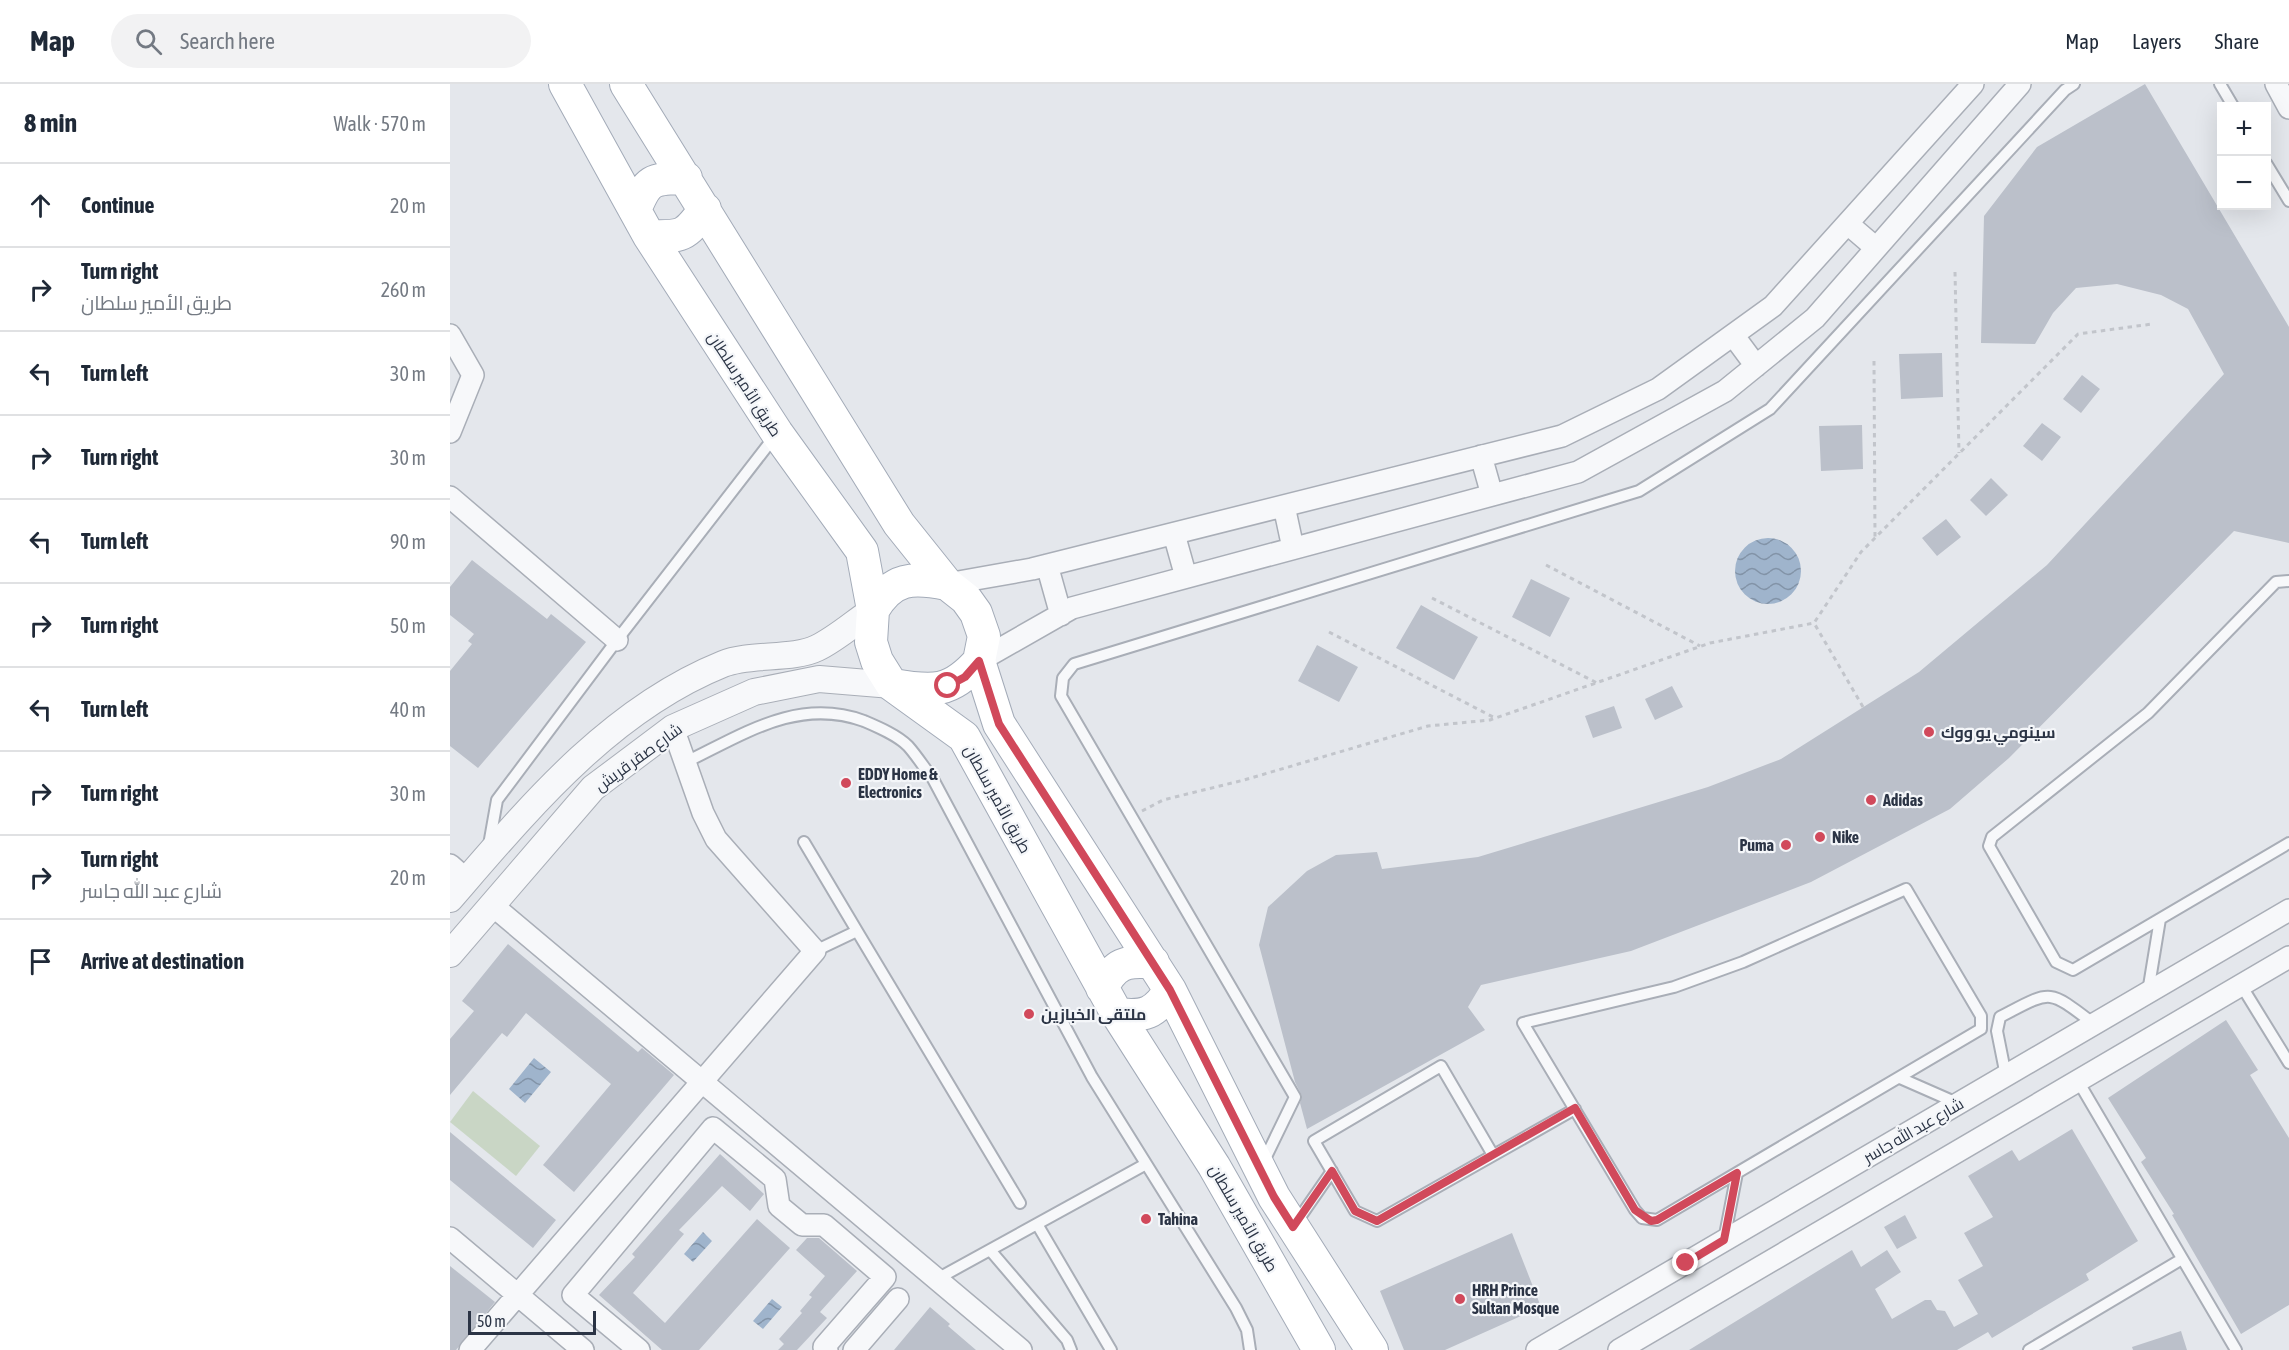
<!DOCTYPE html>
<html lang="en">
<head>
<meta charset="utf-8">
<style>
  :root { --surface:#fff; --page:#f2f2f3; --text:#1f2937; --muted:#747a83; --line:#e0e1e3 }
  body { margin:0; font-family:"Asap Condensed",Cairo,sans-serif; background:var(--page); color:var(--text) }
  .controls { position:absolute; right:18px; top:18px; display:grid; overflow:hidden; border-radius:0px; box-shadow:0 6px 24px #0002 }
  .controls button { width:54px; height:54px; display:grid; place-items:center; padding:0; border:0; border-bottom:2px solid var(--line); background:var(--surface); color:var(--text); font:30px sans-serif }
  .scale { position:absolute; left:18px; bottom:15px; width:128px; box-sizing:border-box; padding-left:6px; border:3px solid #2b3445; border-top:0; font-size:16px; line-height:21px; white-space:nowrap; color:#2b3445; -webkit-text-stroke:4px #f4f6f9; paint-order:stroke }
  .stop { position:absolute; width:18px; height:18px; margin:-14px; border:4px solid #d1495b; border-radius:50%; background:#fff }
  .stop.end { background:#d1495b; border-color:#fff; box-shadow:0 2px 6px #0008 }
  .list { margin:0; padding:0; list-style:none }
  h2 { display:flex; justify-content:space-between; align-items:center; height:78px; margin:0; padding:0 24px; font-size:26px }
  h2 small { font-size:20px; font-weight:400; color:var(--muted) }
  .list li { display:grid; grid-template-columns:39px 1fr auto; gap:18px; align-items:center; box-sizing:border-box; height:84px; padding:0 24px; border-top:2px solid var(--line) }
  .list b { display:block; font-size:22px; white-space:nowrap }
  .list p { margin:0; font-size:20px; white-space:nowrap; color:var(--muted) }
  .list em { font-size:20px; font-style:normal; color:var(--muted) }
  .icon { flex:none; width:33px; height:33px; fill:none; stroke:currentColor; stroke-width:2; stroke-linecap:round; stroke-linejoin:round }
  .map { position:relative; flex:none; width:1839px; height:1266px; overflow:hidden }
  header { display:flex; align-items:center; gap:36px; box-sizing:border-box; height:84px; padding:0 30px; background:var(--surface); border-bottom:2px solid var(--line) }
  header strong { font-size:28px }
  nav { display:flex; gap:33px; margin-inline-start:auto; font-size:21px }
  .search { width:420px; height:54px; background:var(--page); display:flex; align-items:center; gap:15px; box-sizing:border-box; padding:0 21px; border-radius:33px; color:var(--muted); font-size:22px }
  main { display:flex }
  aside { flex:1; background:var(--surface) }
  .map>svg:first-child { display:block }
</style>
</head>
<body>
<header>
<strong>Map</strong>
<div class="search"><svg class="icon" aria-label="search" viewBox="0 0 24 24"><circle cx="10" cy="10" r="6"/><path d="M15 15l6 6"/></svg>Search here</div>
<nav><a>Map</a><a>Layers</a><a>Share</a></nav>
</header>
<main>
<aside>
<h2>8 min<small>Walk · 570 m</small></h2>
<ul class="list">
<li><svg class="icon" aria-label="ahead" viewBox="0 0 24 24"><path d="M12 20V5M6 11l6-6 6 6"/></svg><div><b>Continue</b></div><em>20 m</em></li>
<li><svg class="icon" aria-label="right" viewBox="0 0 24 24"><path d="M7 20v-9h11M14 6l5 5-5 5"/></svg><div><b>Turn right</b><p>طريق الأمير سلطان</p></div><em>260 m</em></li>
<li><svg class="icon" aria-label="left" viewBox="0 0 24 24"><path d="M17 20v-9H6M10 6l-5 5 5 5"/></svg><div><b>Turn left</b></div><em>30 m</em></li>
<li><svg class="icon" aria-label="right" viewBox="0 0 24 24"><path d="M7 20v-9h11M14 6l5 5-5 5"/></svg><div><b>Turn right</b></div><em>30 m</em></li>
<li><svg class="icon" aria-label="left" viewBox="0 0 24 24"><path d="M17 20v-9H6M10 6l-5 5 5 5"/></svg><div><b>Turn left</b></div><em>90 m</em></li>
<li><svg class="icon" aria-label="right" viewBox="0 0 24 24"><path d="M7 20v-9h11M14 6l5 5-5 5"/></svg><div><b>Turn right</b></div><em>50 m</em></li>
<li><svg class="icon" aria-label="left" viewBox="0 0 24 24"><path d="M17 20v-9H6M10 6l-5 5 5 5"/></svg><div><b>Turn left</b></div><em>40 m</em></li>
<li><svg class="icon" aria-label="right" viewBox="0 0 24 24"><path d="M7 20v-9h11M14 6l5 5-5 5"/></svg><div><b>Turn right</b></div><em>30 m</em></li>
<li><svg class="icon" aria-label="right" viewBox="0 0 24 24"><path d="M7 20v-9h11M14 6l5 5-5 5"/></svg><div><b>Turn right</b><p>شارع عبد الله جاسر</p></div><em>20 m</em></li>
<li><svg class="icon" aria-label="arrive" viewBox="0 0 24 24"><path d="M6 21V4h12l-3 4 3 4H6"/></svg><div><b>Arrive at destination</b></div></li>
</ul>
</aside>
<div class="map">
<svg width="1839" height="1266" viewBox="0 0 1839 1266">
  <defs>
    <pattern id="water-waves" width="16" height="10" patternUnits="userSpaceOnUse" patternTransform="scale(1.5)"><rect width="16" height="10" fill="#9fb4cc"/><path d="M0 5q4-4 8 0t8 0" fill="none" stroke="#8293a7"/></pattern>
  </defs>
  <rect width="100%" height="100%" fill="#e4e7ec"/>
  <path fill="#c9d6c5" d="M23,1007L90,1062L66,1092L0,1038Z"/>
  <path fill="url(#water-waves)" d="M1285 487a33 33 0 1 1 66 0a33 33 0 1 1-66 0Z
    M84,974L101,988L75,1019L59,1005Z
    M253,1148L262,1157L243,1178L234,1170Z
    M322,1215L332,1223L313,1245L303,1237Z"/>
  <path fill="#bbc0ca" d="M1695,0L1839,243V459L1784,447L1559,674L1500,725L1361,798L1181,867L1031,901L1018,923L1035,946L857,1045L850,1019L852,1012L845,998L809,861L818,823L857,787L886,771L927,768L932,785L1028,773L1258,703L1331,675L1469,588L1597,481L1774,290L1738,225L1711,211L1667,200L1626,204L1603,229L1585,260L1531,259L1534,132L1587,63Z
    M1492,269L1493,313L1451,315L1449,270Z
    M1632,291L1650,305L1631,329L1613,315Z
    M1592,339L1611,353L1592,377L1573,362Z
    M1412,341L1413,385L1371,387L1369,342Z
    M1541,394L1558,411L1536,432L1520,416Z
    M1496,435L1511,453L1487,472L1472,454Z
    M22,476L97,535L101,530L136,558L28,684L0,662V587L22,560L18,557L24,550L0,531V503Z
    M1081,495L1120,514L1100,553L1062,533Z
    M971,521L1028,553L1004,596L946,564Z
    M867,561L908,583L889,618L848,597Z
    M1222,602L1233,623L1205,636L1195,615Z
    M1164,622L1172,644L1143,654L1135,632Z
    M58,860L188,968L192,964L224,991L124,1108L93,1081L161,1000L76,929L57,953L52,949L0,1011V955L24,927L12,917Z
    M1776,936L1808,986L1800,991L1839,1054V1221L1791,1250L1722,1131L1724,1130L1691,1078L1696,1074L1658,1014Z
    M1622,1045L1688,1157L1636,1190L1639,1196L1542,1254L1538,1248L1507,1266H1239L1402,1166L1411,1183L1437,1166L1451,1188L1425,1205L1442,1235L1475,1216H1481L1487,1226L1495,1227L1504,1243L1528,1230L1508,1196L1533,1182L1514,1149L1543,1133L1518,1092L1562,1066L1569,1077Z
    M0,1048L106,1136L83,1164L0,1096Z
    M270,1070L314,1110L300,1127L272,1102L229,1146L234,1150L183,1209L215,1239L307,1135L340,1164L249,1266H212L149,1211L185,1173L182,1170Z
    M1455,1131L1467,1154L1447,1165L1434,1143Z
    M1062,1149L1091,1223L995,1266H954L930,1207Z
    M357,1154H369L407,1187L370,1228L377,1234L347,1266H328L334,1260L329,1255L352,1229L350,1227L362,1213L359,1211L375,1192L346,1166Z
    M0,1182L45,1218L6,1266H0Z
    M480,1223L500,1240L498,1242L526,1266H444Z
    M1731,1247L1737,1266H1683L1682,1263Z"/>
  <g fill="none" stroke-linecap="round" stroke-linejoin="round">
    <g stroke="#a9aeb7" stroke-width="14">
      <path id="service" d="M1770,0L1783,22
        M1816,79L1839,117
        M1839,497L1826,498L1698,629L1542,753L1539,762L1606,878L1623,886L1839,759
        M236,678C294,650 348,613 414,637C428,643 447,651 458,662C467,672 475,685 483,695L642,993L786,1224L797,1246L800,1266
        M354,758L407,847
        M39,761L47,716L167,556L325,352
        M1456,805L1531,932V945L1207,1136L1192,1134L1185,1126L1073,939L1224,903L1293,878Z
        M365,867L407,847L570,1119
        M1791,901L1839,979
        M1698,908L1710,835
        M1556,992L1547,947L1550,933C1602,906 1597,904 1644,940
        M1450,994L1507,1019
        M1628,997L1786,1266
        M1043,1071L991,982L864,1057L905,1127L927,1137L1125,1025
        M812,1081L845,1013L611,612L613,594L624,580L1189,407L1320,325L1615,6L1624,0
        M846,1139L882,1087
        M587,1140L661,1266
        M1274,1156L1287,1089
        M540,1166L617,1256L621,1266
        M487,1195L696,1080
        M1579,1266L1732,1175"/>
    </g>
    <g stroke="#a9aeb7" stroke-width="24">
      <path id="minor" d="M1826,0L1839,24
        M1398,140L1426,164
        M0,251L23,291L0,348
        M1283,251L1306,282
        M1031,372L1042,411
        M0,413L167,556
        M834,422L843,464
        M724,450L736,493
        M597,481L611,531
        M497,500L582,485L1112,352L1208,305L1323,222L1523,0
        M529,577L622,524L1128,388L1275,307L1365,234L1570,0
        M0,781L17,796
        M42,821L571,1266
        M0,1154L133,1266
        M20,1266L365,867L266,755L253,729L223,644
        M189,1266L123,1211L263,1044L325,1095L329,1122L352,1141H374L435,1193L374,1263L377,1266
        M404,1266L448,1215
        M1087,1266L1839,826
        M1169,1266L1839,873"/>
    </g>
    <g stroke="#a9aeb7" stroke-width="28">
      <path id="tertiary" d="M0,815C78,725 159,626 273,580C299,569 343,576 367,564C386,555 405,538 423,526
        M0,870L143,704L223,644L304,608L369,595L442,601"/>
    </g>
    <g stroke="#a3abb8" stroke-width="34">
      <path id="primary" d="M115,0L199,152L327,349L412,467L423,526L421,558L427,577L442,601L514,653L667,930L764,1082L869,1266
        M176,0L449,440L497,500L516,515L526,529L534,552L529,577L549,640L720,906L824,1113L922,1266
        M185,126C198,94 202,95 236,94
        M199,152C232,153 235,153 255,125
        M423,526C442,493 463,493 497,500
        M443,601C483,608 501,609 529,577
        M652,904C665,879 675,877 703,878
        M667,930C694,933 705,930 720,906"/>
    </g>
    <path stroke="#c2c5cb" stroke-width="3" stroke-dasharray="4.5 4.5" stroke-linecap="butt" d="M1505,188L1509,369
      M1424,277L1425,454
      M1096,481L1250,562
      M982,514L1147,599
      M879,548L1045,634
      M1413,623L1364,539L1411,468L1628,250L1702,240
      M692,727L713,716L794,696L978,642L1040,636L1260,559L1364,539"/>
    <use href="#service" stroke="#f7f8fa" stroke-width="10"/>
    <use href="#minor" stroke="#f7f8fa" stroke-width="21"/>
    <use href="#tertiary" stroke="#f7f8fa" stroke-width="26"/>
    <use href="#primary" stroke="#fff" stroke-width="32"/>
  </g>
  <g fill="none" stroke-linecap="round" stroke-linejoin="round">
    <path stroke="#d1495b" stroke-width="8" d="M498,602L515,593L529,577L549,640L720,906L824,1113L843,1143L882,1087L905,1127L927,1137L1125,1024L1185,1126L1201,1137L1207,1136L1287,1089L1274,1156L1236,1179"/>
  </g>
  <g fill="#d1495b" stroke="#f4f6f9" stroke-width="2">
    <circle cx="1479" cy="648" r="6"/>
    <circle cx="396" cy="699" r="6"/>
    <circle cx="1421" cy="716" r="6"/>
    <circle cx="1370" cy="753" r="6"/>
    <circle cx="1336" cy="761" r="6"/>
    <circle cx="579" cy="930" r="6"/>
    <circle cx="696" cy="1135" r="6"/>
    <circle cx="1010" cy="1215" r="6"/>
  </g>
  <g text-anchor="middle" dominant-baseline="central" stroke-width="4.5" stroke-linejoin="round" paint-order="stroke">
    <g font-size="16" fill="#2b3445" stroke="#f4f6f9">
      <text transform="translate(295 300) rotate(57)">طريق الأمير سلطان</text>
      <text transform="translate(188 673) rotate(-36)">شارع صقر قريش</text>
      <text transform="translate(548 715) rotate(61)">طريق الأمير سلطان</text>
      <text transform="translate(1463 1046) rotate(-30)">شارع عبد الله جاسر</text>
      <text transform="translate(794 1134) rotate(60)">طريق الأمير سلطان</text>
    </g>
    <g font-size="16" font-weight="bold" fill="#2b3445" stroke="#f4f6f9" text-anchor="start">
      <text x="1491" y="648">سينومي يو ووك</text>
      <text x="408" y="690">EDDY Home &amp;<tspan x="408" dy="18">Electronics</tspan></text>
      <text x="1433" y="716">Adidas</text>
      <text x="1382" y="753">Nike</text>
      <text x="1324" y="761" text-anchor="end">Puma</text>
      <text x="591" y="930">ملتقى الخبازين</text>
      <text x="708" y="1135">Tahina</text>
      <text x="1022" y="1206">HRH Prince<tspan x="1022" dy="18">Sultan Mosque</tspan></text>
    </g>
  </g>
</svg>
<div class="controls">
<button>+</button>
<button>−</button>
</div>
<div class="scale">50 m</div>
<div class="stop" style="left:498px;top:602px"></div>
<div class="stop end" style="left:1236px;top:1179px"></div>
</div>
</main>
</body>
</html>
